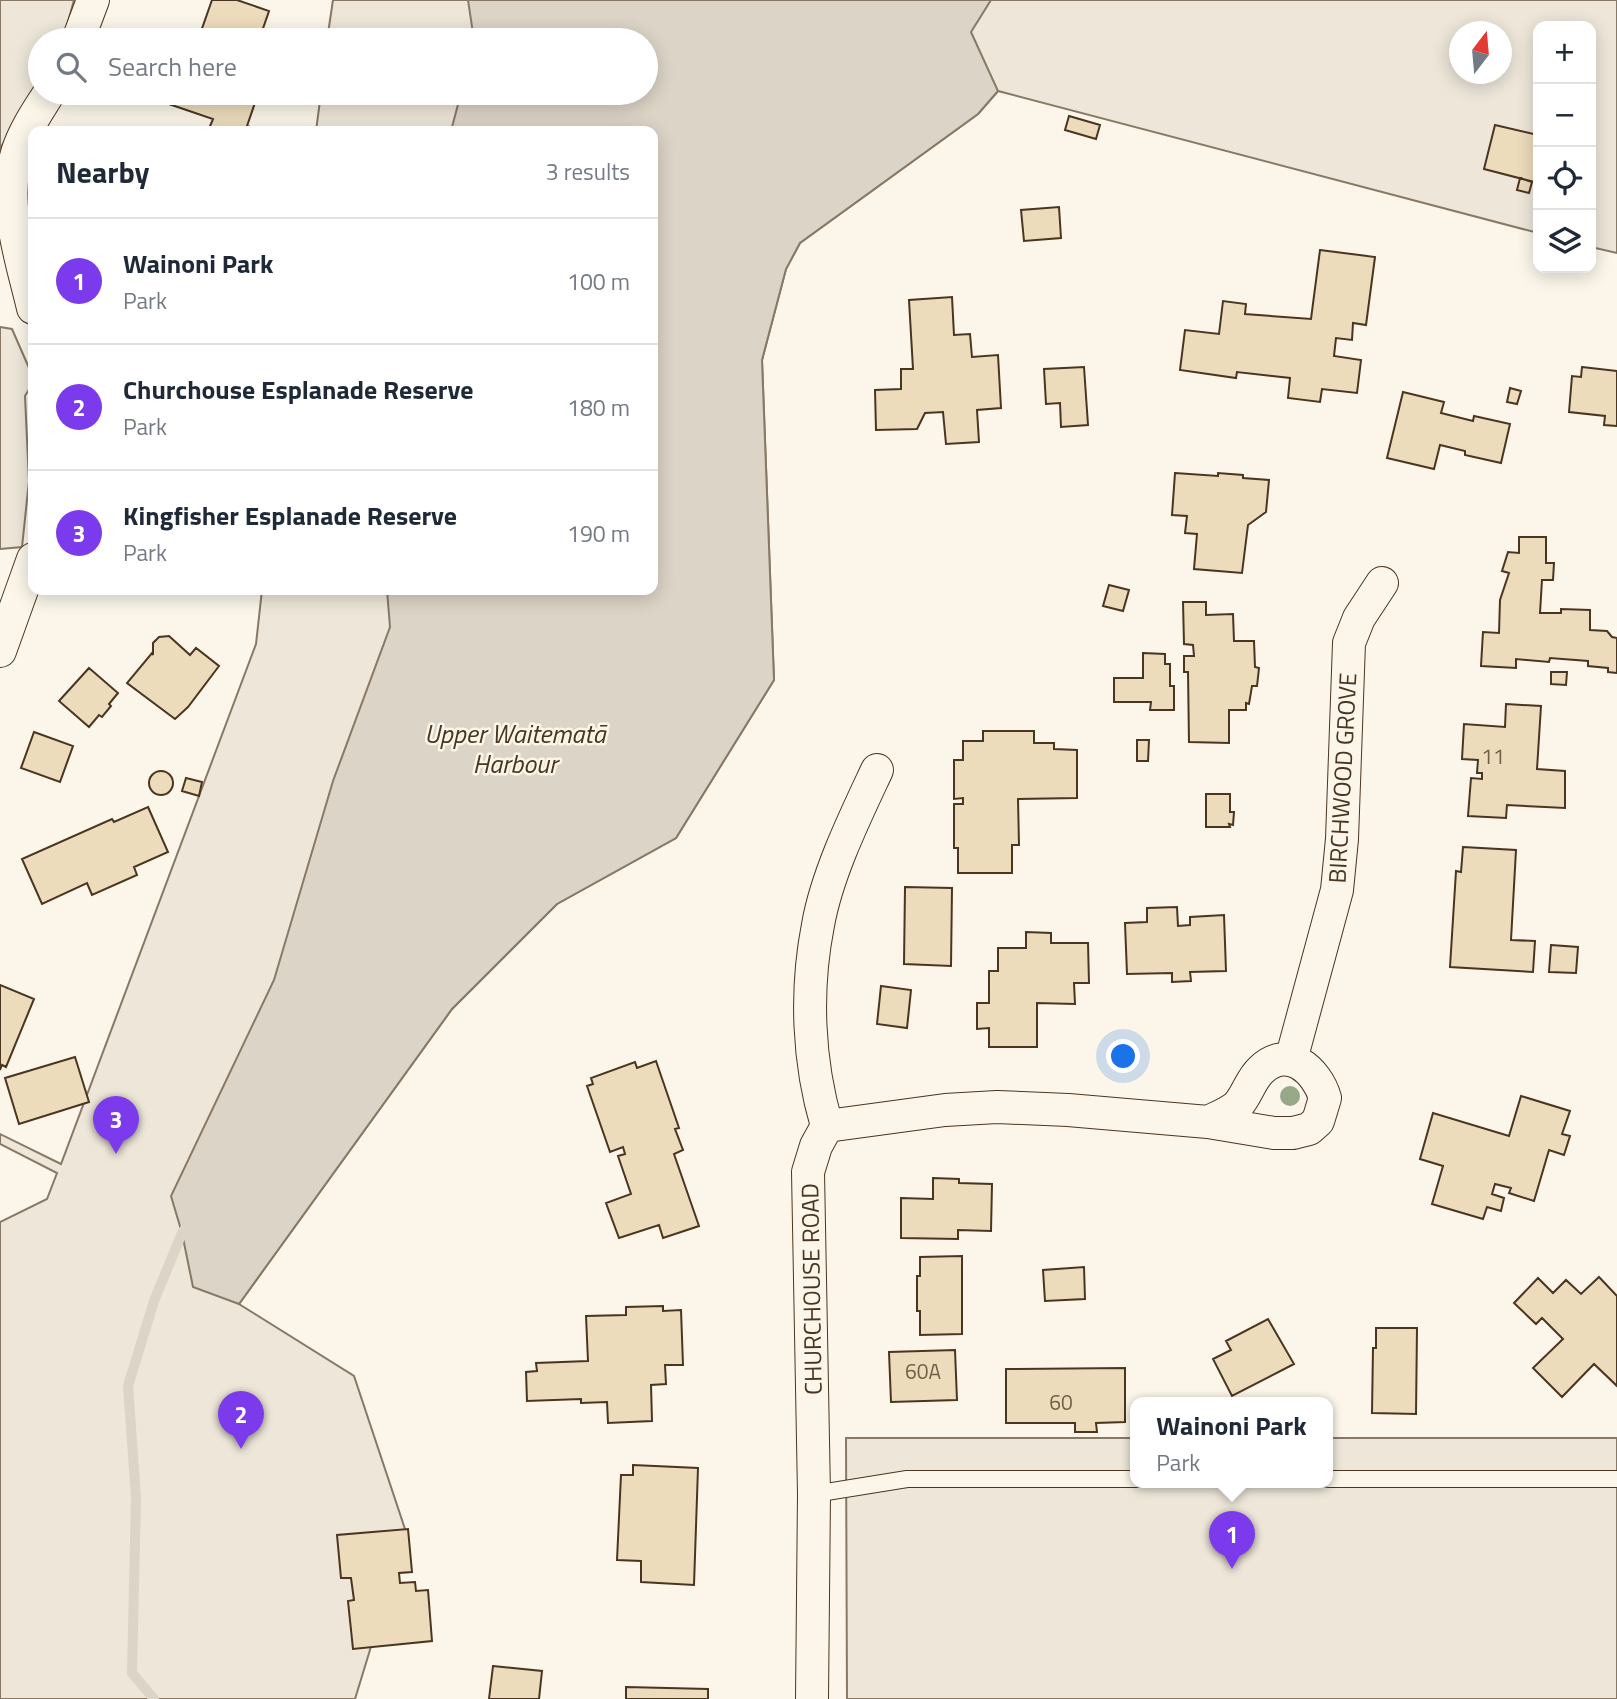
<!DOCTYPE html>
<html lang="en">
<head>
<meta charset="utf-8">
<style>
  :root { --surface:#fff; --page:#f6f6f7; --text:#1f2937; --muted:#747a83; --line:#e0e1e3; --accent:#7c3aed }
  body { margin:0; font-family:"Titillium Web",sans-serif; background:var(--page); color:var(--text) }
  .controls { position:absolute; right:21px; top:21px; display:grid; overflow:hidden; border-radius:14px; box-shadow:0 4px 18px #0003 }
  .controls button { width:63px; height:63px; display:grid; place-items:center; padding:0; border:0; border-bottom:2px solid var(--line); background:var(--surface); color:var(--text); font:35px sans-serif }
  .compass { position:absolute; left:1449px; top:21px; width:63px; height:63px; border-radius:50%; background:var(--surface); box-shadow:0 4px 18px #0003; rotate:16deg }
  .you { position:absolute; left:1124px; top:1057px; width:24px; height:24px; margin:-18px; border:5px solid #fff; border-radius:50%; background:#1a73e8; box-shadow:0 0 0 10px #1a73e833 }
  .badge { display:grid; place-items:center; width:46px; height:46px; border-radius:50%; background:var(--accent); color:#fff; font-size:23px; font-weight:700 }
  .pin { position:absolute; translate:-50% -58px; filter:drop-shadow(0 2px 4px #0008) }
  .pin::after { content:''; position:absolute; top:37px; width:24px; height:21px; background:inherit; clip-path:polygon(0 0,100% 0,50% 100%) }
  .popup { position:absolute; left:1130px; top:1397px; width:203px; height:91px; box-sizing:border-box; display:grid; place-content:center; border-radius:14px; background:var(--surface); filter:drop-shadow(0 2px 5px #0005); font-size:23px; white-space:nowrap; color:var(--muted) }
  .popup b { font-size:26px; color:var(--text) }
  .popup::after { content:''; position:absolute; left:50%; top:100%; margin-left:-14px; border:14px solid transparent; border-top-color:var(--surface) }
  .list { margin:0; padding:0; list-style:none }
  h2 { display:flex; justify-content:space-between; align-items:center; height:91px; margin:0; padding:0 28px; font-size:30px }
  h2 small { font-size:23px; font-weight:400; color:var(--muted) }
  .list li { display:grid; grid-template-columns:46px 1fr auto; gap:21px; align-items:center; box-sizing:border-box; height:126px; padding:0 28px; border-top:2px solid var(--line) }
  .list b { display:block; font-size:26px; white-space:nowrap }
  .list p { margin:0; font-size:23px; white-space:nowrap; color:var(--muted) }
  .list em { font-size:23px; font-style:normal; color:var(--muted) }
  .icon { flex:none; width:38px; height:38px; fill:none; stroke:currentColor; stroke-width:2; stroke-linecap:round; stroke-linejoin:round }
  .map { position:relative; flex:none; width:1617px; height:1699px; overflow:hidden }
  .search { position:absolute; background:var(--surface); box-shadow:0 4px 18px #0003; left:28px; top:28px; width:630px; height:77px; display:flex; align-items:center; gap:18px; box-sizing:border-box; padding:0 24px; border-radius:38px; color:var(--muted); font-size:26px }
  .panel { position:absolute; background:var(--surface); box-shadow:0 4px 18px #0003; left:28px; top:126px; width:630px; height:469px; border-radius:14px }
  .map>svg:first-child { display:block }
</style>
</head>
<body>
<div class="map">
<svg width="1617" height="1699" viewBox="0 0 1617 1699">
  <rect width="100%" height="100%" fill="#fbf6e9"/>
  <path fill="#ede6d9" stroke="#887966" stroke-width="2" fill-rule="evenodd" d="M0,0H74L63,40H40V79L0,149Z
    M333,0H1617V253L1591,247V26H1538V233L998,91L978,114L800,243L786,269L762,360L774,680L676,838L557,904L452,1009L239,1304L354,1376L406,1532L355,1699H0V1222L47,1199L57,1173L0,1144V1134L61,1164L256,644L262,590H653V131H316L321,93H646V40H327ZM1460,32H1502V74H1460Z
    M0,327L12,329L33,377V383L25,396L29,481L22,547L0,549Z
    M846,1438H1136V1483H1328V1438H1617V1699H847Z"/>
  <path fill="#dcd4c6" stroke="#887966" stroke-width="2" d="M468,0H991L971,32L998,91L978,114L800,243L786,269L762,360L774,680L676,838L557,904L452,1009L239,1304L193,1287L182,1233L171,1196L274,980L333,781L390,627L387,590H653V131H451L461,93H646V40H474Z"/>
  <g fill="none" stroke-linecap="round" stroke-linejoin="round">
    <path stroke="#dcd4c6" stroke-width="10" d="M154,1699L132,1673L136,1497L128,1386L154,1301L182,1233L190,1221"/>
  </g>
  <path fill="#ecdcbc" stroke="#4a3520" stroke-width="2" d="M212,0H237L269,11L259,40H198Z
    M169,93H269L266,100L257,97L247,126L253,128L252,131H208L213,119L166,103Z
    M1069,116L1100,125L1096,139L1065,130Z
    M1495,125L1538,135V183L1484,169Z
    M1520,178L1532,182L1529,193L1517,190Z
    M1059,207L1061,238L1024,241L1021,210Z
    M1320,250L1375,257L1366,325L1353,323L1352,340L1336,338L1334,356L1361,360L1357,393L1322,389L1320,402L1288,398L1290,378L1237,372L1236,378L1180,370L1185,330L1219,334L1223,301L1246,304L1245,314L1311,319Z
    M952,297L954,335L970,334L972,357L998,355L1001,408L977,410L979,442L946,444L943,412L925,413L917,429L876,430L875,390L901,389V369H913L909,300Z
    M1084,367L1088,425L1061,427L1060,403L1046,404L1044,369Z
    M1582,367L1617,371V426L1604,425L1605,416L1569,412L1572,376L1581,377Z
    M1510,388L1521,391L1517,404L1507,402Z
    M1403,392L1444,402L1441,413L1473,421L1474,416L1510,424L1501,463L1465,455V451L1440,445L1434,469L1387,458Z
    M1175,473L1218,476V473L1243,475V478L1269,480L1266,512L1248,525L1242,573L1194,569L1197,534L1185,533L1187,516L1172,515Z
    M1519,537H1546V563H1554L1553,580H1542L1540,613H1561V609L1590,610V630L1607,631L1612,637L1617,638V673L1608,672V668L1588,666V661L1550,658L1549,662L1516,659V668L1481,666L1483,632L1499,633L1500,600L1509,573L1502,571L1508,552L1519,553Z
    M1109,585L1129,590L1123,611L1103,606Z
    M1183,602H1206V615L1233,614L1234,641H1254L1255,667L1259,668L1257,686H1252L1249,704L1246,703V710H1229V743L1189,742L1188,672H1184V656H1194L1193,645L1184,644Z
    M169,636L190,655L196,648L219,666L188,707L175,719L127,683L152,653L153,655V643L159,637Z
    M1143,653L1165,654V664H1170V686H1174V710H1150L1151,702H1114V678H1143Z
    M89,668L118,693L109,704L111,706L102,717L99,715L89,727L59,701Z
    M1551,672H1567L1566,685L1551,684Z
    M1506,704L1541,706L1537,769L1565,771V808L1507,805L1506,818L1468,816L1471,778L1482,779V773H1477L1478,760L1462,759L1464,724L1505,727Z
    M983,731H1034V743H1054V749L1077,750V798L1018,799L1019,845H1012V873H958V848H954V804H963V798L954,799V760H963V741H983Z
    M34,732L73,746L60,782L21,768Z
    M1137,740H1149L1148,761H1137Z
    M149 783a12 12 0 1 1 24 0a12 12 0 1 1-24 0Z
    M186,778L202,782L199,796L182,791Z
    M1206,794H1230V812H1234L1233,825L1229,824L1230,827H1206Z
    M148,807L168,852L134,867L137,875L92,895L87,883L42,904L22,859L112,819L114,822Z
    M1463,847L1516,850L1511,940L1535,941L1533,972L1450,967L1456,871L1461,872Z
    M905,887L952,888L951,966L904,964Z
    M1177,907L1178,926L1190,925V917L1224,915L1226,971L1190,972L1191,981L1172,982V973L1127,974L1125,923L1147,922V908Z
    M1026,932L1051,933V943H1088L1089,983H1074L1075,1004L1037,1003V1047H989V1028L977,1029V1003H989V971H998V948H1026Z
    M1551,945L1578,947L1576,973L1549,972Z
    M0,985L34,999L6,1067L2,1065L0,1070Z
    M881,986L911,990L907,1028L877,1024Z
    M75,1057L89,1102L19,1124L5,1078Z
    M656,1061L679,1128L675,1129L683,1150L674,1154L699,1226L663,1238L659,1225L619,1238L606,1203L631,1194L618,1156L625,1154L623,1147L610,1152L587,1086L593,1084L591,1078L635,1062L637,1068Z
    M1521,1096L1570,1111L1562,1134L1570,1136L1564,1155L1549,1150L1534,1201L1509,1193L1511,1188L1495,1184L1492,1194L1504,1198L1501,1211L1487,1207L1483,1219L1432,1204L1443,1166L1420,1159L1433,1113L1509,1136Z
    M933,1178L959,1179V1183L992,1184L991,1231L958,1230V1239L901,1238V1198L933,1199Z
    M962,1256V1334L920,1335V1311H917V1276H920V1257Z
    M1084,1267L1085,1299L1045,1301L1043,1270Z
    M1599,1277L1617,1296V1386L1594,1364L1562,1397L1533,1368L1563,1339L1542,1318L1536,1324L1514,1303L1538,1278L1553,1293L1566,1280L1581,1294Z
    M663,1306V1311L681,1310L683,1365H665L666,1384L651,1385L652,1421L608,1423L607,1402L581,1403V1399L527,1401L526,1372L537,1371L536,1363L588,1361L586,1316L626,1315V1307Z
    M1268,1319L1294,1364L1232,1396L1213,1359L1231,1350L1226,1341Z
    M1376,1328H1417L1416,1414L1372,1413L1373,1348H1376Z
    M955,1350L957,1400L891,1402L889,1352Z
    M1125,1368V1422L1096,1423L1097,1432H1075V1423H1006V1369Z
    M633,1465L698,1468L694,1585L641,1582V1561L617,1560L621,1475H633Z
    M408,1529L412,1572L399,1573L400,1583L415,1582L416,1591L428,1590L432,1641L353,1649L348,1601L354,1600L351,1578H341L337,1535Z
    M493,1666L542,1671L539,1699H489Z
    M626,1687L708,1689V1699H626Z"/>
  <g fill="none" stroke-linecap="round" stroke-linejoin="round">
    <g stroke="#4a3520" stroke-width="18">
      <path id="service" d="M1328,1479H1617
        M814,1494L907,1479H1136"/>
    </g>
    <g stroke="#4a3520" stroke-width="34">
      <path id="minor" d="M78,40L93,0
        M33,308C21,257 1,202 18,150C25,129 38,111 49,93
        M0,651L33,559
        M1291,1060L1337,890L1342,839L1349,643L1359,618L1382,583
        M827,1126L945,1110L997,1107L1068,1110L1208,1122L1274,1133H1293L1309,1129L1318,1121L1325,1098C1317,1070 1287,1044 1261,1070C1250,1080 1247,1096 1237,1106C1229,1113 1218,1117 1208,1122
        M812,1699L814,1494L808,1172L816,1146L827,1126C808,1062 805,991 818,925C827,874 855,817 877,770"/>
    </g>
    <use href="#service" stroke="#fbf6e9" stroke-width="16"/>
    <use href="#minor" stroke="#fbf6e9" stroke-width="32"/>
  </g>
  <circle fill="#96a887" cx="1290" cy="1096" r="10"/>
  <g text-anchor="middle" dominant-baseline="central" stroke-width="5" stroke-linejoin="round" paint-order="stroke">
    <g font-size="21" fill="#725f47">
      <text x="1493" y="756">11</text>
      <text x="923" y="1371">60A</text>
      <text x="1061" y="1402">60</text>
    </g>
    <g font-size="24" fill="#4a3520" stroke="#fbf6e9">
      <text transform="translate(1342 778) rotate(-87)">BIRCHWOOD GROVE</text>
      <text transform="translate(811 1289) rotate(-91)">CHURCHOUSE ROAD</text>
    </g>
    <g font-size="26" font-style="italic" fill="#4a3520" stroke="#fbf6e9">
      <text x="515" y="733">Upper Waitematā<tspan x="515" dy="30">Harbour</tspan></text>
    </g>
  </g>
</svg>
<div class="controls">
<button>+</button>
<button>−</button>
<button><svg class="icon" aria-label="locate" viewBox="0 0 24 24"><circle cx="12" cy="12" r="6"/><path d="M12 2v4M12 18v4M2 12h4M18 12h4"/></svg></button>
<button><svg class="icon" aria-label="layers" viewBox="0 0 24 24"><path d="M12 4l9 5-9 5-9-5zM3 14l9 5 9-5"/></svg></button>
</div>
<svg class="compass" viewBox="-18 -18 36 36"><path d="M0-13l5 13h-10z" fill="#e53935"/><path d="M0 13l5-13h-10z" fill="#747a83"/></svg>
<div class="you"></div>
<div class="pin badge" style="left:1232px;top:1569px">1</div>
<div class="popup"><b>Wainoni Park</b>Park</div>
<div class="pin badge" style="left:241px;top:1449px">2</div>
<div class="pin badge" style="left:116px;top:1154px">3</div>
<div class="search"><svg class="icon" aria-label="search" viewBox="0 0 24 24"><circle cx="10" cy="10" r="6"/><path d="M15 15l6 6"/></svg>Search here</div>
<section class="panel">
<h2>Nearby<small>3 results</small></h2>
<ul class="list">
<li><span class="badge">1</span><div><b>Wainoni Park</b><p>Park</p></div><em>100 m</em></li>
<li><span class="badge">2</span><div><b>Churchouse Esplanade Reserve</b><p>Park</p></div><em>180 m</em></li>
<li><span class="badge">3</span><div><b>Kingfisher Esplanade Reserve</b><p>Park</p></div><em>190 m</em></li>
</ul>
</section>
</div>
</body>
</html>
